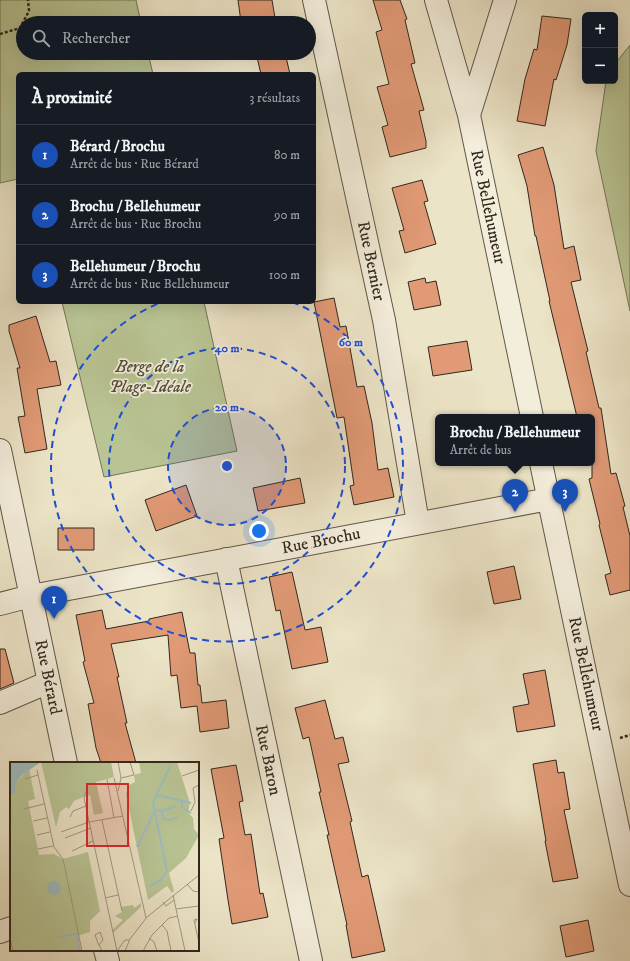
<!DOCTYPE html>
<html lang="fr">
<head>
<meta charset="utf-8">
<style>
  :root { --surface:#171b24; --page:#20242c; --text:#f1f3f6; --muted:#9ea1a6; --line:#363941; --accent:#8c9099 }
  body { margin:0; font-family:"IM FELL DW Pica",serif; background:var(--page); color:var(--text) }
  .controls { position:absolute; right:12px; top:12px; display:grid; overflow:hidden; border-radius:6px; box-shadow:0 4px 16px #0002 }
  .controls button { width:36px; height:36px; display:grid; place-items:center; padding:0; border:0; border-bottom:1px solid var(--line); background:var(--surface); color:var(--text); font:20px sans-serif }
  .you { position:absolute; left:259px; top:531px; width:14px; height:14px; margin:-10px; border:3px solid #fff; border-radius:50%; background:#1a73e8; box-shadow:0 0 0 6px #1a73e833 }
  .badge { display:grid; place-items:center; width:26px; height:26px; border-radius:50%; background:var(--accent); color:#fff; font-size:13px; font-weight:700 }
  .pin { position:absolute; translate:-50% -33px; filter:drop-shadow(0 1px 2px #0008) }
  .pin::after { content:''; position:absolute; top:21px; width:14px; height:12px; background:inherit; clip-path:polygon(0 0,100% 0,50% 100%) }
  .popup { position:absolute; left:435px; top:414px; width:160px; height:52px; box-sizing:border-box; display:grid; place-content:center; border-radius:6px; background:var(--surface); filter:drop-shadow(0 1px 3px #0005); font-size:13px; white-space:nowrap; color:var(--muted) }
  .popup b { font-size:15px; color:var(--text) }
  .popup::after { content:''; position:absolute; left:50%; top:100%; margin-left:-8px; border:8px solid transparent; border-top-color:var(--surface) }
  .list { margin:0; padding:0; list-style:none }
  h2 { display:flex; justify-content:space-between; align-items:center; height:52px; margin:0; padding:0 16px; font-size:17px }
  h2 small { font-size:13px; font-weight:400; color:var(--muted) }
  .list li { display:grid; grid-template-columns:26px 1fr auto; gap:12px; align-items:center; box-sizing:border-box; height:60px; padding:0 16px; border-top:1px solid var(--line) }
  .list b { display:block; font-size:15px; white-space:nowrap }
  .list p { margin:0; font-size:13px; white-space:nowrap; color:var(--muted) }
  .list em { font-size:13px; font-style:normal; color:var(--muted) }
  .icon { flex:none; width:22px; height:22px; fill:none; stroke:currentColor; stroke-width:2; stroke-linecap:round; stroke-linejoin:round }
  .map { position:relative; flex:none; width:630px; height:961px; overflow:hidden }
  .search { position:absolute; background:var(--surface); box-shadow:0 4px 16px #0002; left:16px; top:16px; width:300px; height:44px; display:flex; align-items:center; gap:10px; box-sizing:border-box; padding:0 14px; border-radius:22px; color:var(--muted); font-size:15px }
  .panel { position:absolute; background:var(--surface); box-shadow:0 4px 16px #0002; left:16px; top:72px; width:300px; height:232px; border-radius:6px }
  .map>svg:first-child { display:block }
</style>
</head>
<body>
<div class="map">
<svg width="630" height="961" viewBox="0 0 630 961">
  <rect width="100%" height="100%" fill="#ece4c7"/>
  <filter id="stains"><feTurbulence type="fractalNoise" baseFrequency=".005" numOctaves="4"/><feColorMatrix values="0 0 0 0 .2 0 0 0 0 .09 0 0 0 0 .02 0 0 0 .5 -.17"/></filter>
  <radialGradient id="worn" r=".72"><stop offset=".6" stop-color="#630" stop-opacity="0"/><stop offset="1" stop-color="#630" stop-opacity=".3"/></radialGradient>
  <path fill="#b9c494" stroke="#747659" d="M0,0H136L141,23H23V53H148L153,74H18V179L0,183Z
    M630,45V311L596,151L606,81H615V64Z
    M62,302H204L237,451L104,477Z"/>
  <path fill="#e19a76" stroke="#30281e" d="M238,0H272L275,18L241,22Z
    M373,0H400L407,19L405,20L415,63L411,64L424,110L419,111L426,141V148L390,157L382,127L388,125L377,87L389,84L376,32L382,30Z
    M542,16L571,19L567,45L556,80L554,79L545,126L517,121L525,79L534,49L537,50Z
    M256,53H285L290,74H261Z
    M543,147L554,185L564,249L574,246L581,280L571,282L588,351L586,352L599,408H601L611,474L616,473L625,506L623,507L630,536V590L610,595L605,575L611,573L599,525L600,524L589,479L592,478V417H577L549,301H550L536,236H535L527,186L518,155Z
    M422,180L428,201L424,202L436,244L405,253L399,231L404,230L392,188Z
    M425,278L426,283L436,281L441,305L414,310L408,282Z
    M334,298L340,327L346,326L357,387L364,386L372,423L378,470L388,468L394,497L354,505L350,486L354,485L344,417L337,418L314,302Z
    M36,316L50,362L56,361L61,385L37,389L47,449L25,453L18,417L25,416L17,368H20L9,331V325Z
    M467,341L472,370L433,376L428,347Z
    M300,478L305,503L258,511L253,488Z
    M186,485L197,516L156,531L145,500Z
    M58,528H94V550H58Z
    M514,566L521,599L494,604L487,572Z
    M292,572L305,630L321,627L328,662L292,669L280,610L276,611L269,577Z
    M102,610L106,629L149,621V619L182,612L190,653H195L198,685H200L202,703L226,700L229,728L200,732L197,706L181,708L177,675L171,676L168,635L111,644L119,677H117L127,723H125L136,763H101L96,748L88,704L94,703L83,662L85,661L76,615Z
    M0,649H5L14,683L0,689Z
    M545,670L555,726L517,732L513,707L529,704L523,674Z
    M325,700L335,739L343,737L349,762L338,764L352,821L350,822L362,877L368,875L385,951L352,958L346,925H347L327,835H329L319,792H321L309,737L303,739L295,708Z
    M556,760L558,773L564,772L570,809L564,810L578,878L553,882L545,841H546L533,764Z
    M236,765L243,801L239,802L245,835L251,834L260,894L263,893L268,917L232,924L228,900L219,839L224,838L211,769Z
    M588,920L594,951L566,957L560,926Z"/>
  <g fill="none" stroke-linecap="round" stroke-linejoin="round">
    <g stroke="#5f5748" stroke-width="24">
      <path id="minor" d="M314,0L384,320L418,523
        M436,0L469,115L532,417
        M469,115L505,0
        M0,450L66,763
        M541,463L630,885
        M226,559L311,961
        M0,604L31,596L549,499
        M0,703L49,682
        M0,932L11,928
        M105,950L108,961"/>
    </g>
    <path stroke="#30281e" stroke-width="2.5" stroke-dasharray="3 2" stroke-linecap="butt" d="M0,34L20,28L29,11L28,0
      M620,738L630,735"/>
    <use href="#minor" stroke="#f3eddb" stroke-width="22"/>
  </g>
  <circle cx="227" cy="466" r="59" fill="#1d4ed8" fill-opacity=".12"/>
  <g fill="none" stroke="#1d4ed8" stroke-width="2" stroke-dasharray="7 5">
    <circle cx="227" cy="466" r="59"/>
    <circle cx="227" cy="466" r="118"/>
    <path d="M292 302A176 176 0 1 1 162 302"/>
  </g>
  <g text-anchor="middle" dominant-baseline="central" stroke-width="3.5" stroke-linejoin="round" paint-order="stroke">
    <g font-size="17" fill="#30281e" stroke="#f3eddb">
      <text transform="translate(488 207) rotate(78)">Rue Bellehumeur</text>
      <text transform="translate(371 261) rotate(78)">Rue Bernier</text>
      <text transform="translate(321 541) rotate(-11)">Rue Brochu</text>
      <text transform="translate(586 674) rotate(78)">Rue Bellehumeur</text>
      <text transform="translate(48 677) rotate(78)">Rue Bérard</text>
      <text transform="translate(268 760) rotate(78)">Rue Baron</text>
    </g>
    <g font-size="17" font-style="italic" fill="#524f3c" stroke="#f3eddb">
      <text x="150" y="367">Berge de la<tspan x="150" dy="20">Plage-Idéale</tspan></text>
    </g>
  </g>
  <g transform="translate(10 762)">
    <rect width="189" height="189" fill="#ece4c7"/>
    <path d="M31,0H101L104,15L86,20L93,51L84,53L80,33L73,35L64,39L59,47L56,45L50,50L46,65ZM129,0H167L180,41L178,50L183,56L184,67L189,73L176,96L159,111L164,129L162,131L157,124L138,138L116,32L119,23L125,20L124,13L131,11ZM19,6L25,37L18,39L29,93L44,92L53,97L78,90L90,149L80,159V170L67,174L69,189H0V31L5,29V22ZM131,141V145L103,171L102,168L113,158L105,154L112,150L111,145L123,143L124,146Z" fill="#b9c494"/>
    <path d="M0,0H31L12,13L5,22V31L2,32L0,31ZM37 126a7 7 0 1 1 14 0a7 7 0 1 1-14 0Z" fill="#9dbcc0"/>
    <path fill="none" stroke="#9dbcc0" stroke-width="2" d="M147,33L181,41M171,38L172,45L181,51M146,48L151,49L154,57L161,58L168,55M152,49L166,44M127,85L145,48M140,124L151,118L157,109L143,41L160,4M49,175L67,172L70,189"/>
    <path fill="none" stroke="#a19983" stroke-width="1" d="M27,8L44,85L53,97L72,189M172,14L189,8M104,16L136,156M111,16L124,13L120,0M15,17L28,13M97,17L104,56M77,26L74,36L107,189M108,29L111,16L108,0M14,47L34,42M181,49L185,40L183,26L189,23M60,55L63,49L76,44M92,58L112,149M23,59L37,56M51,70L79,60L113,54M27,73L40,70M55,76L81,66M28,87L43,84M62,89L83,79M177,122L183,129L189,130M163,133L175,189M95,136L108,133M153,140L156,144L164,138M166,147L189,144M185,161L187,157L184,158L189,181M152,163L157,169L161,189M0,175L3,189M139,176L144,180L147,189M89,183L93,178L90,170L85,173L88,181L92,189M107,189L115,178H119M115,189L120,177L137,155L189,113M133,189L142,173L159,156L168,154"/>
    <path fill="#d62828" fill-opacity="0.15" stroke="#d62828" stroke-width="2" d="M77,22H118V84H77Z"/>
    <rect width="189" height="189" fill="none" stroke="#30281e" stroke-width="2"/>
  </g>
  <circle cx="227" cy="466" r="6" fill="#1d4ed8" stroke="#f3eddb" stroke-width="2"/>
  <g font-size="12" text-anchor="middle" font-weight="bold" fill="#1d4ed8" stroke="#f3eddb" stroke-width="3.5" stroke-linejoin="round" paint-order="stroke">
    <text x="351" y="346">60 m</text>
    <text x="227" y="352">40 m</text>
    <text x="227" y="411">20 m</text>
  </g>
  <rect width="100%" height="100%" filter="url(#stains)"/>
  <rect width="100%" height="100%" fill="url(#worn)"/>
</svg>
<div class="controls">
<button>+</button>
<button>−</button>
</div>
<div class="you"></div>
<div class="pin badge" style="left:54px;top:619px;background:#1a4fb4">1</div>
<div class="pin badge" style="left:515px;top:512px;background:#1a4fb4">2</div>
<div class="popup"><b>Brochu / Bellehumeur</b>Arrêt de bus</div>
<div class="pin badge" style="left:565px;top:512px;background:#1a4fb4">3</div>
<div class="search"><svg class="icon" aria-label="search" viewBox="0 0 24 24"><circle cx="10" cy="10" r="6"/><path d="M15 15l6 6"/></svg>Rechercher</div>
<section class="panel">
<h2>À proximité<small>3 résultats</small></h2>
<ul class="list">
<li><span class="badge" style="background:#1a4fb4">1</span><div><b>Bérard / Brochu</b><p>Arrêt de bus · Rue Bérard</p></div><em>80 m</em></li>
<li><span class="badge" style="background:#1a4fb4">2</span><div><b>Brochu / Bellehumeur</b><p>Arrêt de bus · Rue Brochu</p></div><em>90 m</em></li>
<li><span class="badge" style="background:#1a4fb4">3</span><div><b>Bellehumeur / Brochu</b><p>Arrêt de bus · Rue Bellehumeur</p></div><em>100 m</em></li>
</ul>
</section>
</div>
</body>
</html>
